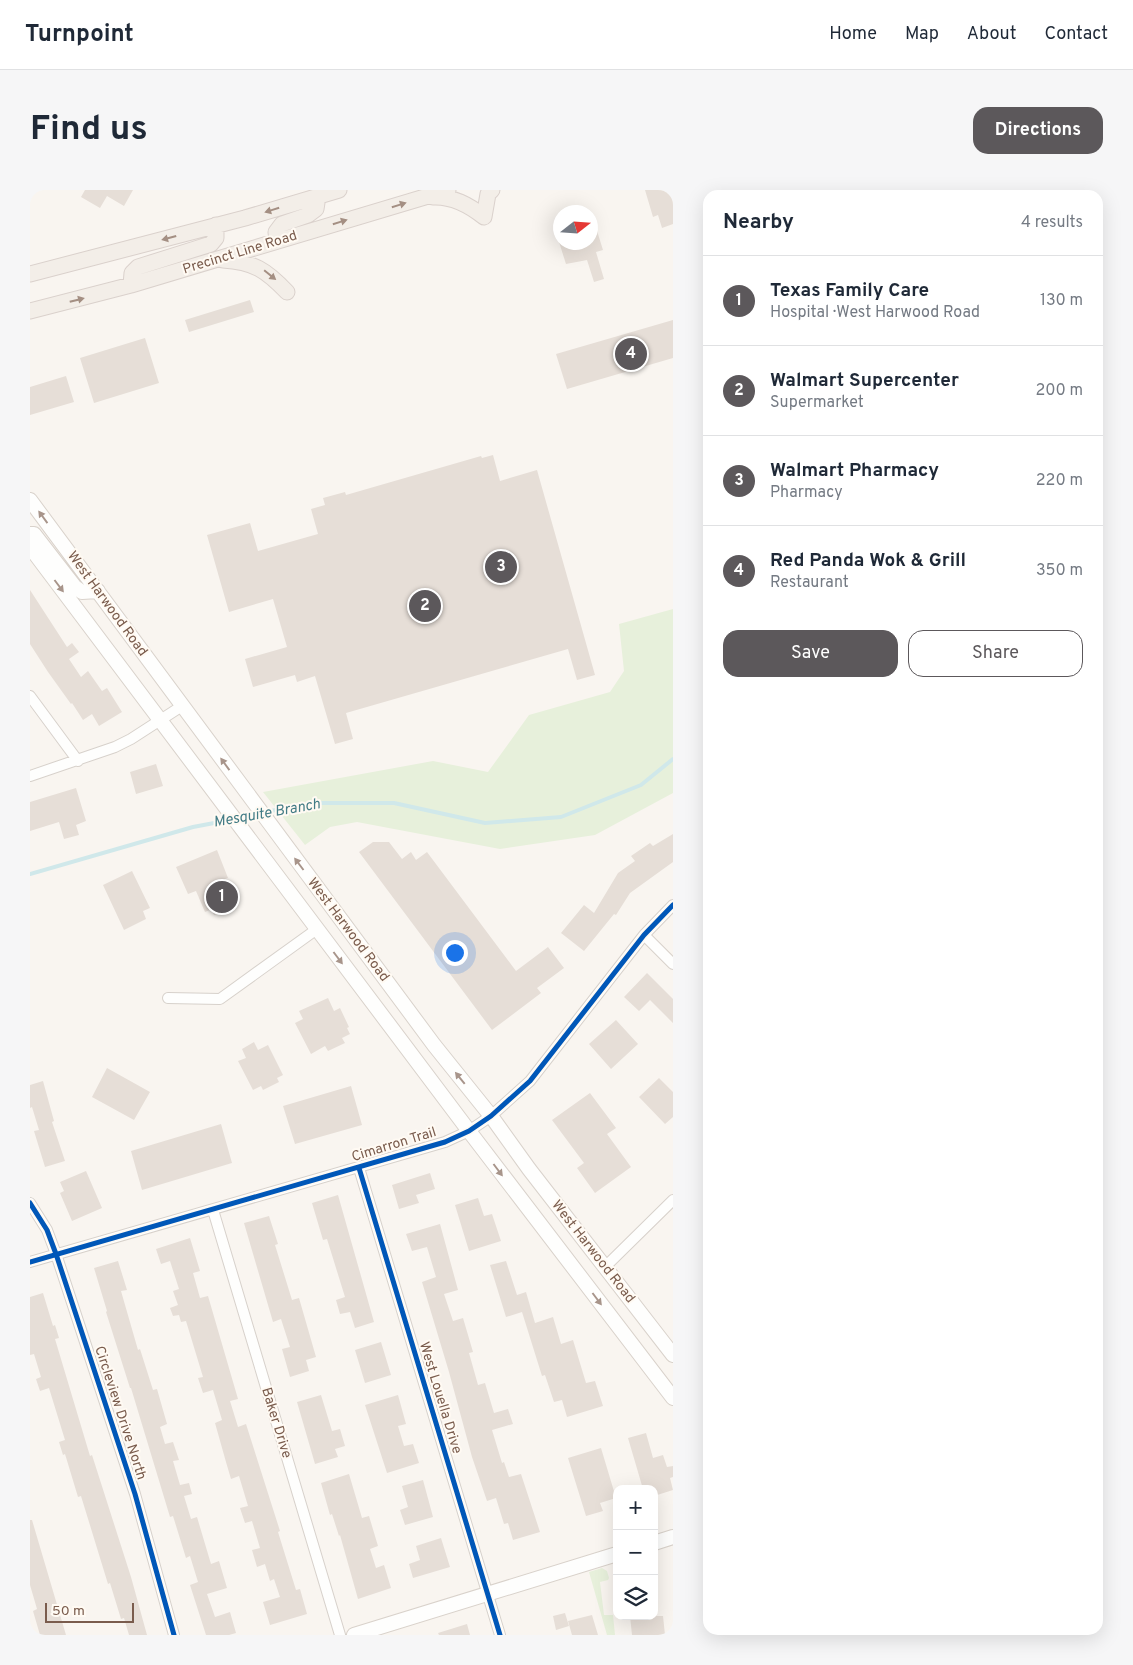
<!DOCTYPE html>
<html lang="en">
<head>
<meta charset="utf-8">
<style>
  :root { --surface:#fff; --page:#f6f6f7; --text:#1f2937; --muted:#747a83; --line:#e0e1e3; --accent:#5c585b }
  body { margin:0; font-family:Overpass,sans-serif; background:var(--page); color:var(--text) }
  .controls { position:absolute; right:15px; bottom:15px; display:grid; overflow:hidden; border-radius:10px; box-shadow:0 5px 20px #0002 }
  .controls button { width:45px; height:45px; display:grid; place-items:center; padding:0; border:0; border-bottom:1px solid var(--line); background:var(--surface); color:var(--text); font:25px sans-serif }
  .compass { position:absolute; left:523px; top:15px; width:45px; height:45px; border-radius:50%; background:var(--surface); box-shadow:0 5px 20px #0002; rotate:73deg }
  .scale { position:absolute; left:15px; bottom:12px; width:89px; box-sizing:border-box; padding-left:5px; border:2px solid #7a5c4d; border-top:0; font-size:14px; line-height:18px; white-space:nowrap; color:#7a5c4d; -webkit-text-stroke:4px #fffaf3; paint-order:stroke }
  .you { position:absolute; left:424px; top:762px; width:18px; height:18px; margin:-12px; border:4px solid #fff; border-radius:50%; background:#1a73e8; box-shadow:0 0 0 8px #1a73e833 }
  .badge { display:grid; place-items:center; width:32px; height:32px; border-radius:50%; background:var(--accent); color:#fff; font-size:16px; font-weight:700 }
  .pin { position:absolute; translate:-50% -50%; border:2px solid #fff; box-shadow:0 1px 5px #0006 }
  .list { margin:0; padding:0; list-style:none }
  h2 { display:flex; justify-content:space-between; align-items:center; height:65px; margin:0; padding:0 20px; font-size:21px }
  h2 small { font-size:16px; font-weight:400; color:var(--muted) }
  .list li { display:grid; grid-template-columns:32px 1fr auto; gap:15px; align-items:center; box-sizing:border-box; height:90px; padding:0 20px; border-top:1px solid var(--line) }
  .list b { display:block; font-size:19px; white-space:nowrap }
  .list p { margin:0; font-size:16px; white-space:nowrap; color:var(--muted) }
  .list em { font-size:16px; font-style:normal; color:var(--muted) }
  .actions { display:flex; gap:10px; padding:15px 20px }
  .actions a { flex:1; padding:11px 0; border:1px solid var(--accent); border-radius:15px; text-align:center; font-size:18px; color:var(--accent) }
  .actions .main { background:var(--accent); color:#fff }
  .icon { flex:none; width:28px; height:28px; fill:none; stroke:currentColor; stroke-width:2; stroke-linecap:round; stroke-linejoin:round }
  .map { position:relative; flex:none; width:643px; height:1445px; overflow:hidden; border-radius:15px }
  header { display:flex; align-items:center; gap:30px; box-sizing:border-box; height:70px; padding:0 25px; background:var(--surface); border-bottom:1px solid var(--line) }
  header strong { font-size:24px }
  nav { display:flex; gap:28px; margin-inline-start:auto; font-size:18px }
  .intro { display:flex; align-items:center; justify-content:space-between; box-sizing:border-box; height:120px; padding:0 30px }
  h1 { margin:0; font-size:35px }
  .button { padding:12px 22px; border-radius:15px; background:var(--accent); color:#fff; font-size:18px; font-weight:700 }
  main { display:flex; gap:30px; padding:0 30px }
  aside { flex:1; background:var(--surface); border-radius:15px; box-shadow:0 5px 20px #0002 }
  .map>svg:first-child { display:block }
</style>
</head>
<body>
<header>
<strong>Turnpoint</strong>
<nav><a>Home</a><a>Map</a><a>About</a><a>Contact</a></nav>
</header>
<div class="intro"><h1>Find us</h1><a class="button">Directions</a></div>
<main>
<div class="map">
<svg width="643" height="1445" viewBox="0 0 643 1445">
  <rect width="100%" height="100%" fill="#f9f5f0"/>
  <path fill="#e7f0db" d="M643,419V603L565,645L470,659L327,632L300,637L275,655L233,602L403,571L458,582L499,525L580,502L594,481L589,434Z
    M572,1378L577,1381L579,1388L578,1390L570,1392L574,1425H583L585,1445H577L559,1382Z"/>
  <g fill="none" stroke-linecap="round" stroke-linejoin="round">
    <path stroke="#d0e8ea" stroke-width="4" d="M236,622L280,613H364L455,633L531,627L611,595L643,569
      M207,628L229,624
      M0,684L163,637L200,630"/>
  </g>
  <path fill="#e6ded7" d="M55,0H103L94,16L77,6L70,18L51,7Z
    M615,0H643V34L632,38L628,25L623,27Z
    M560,28H563L573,60L566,62L574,89L564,92L557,70L536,74L529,52H560Z
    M220,110L224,122L159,142L155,130Z
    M643,130V168L537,199L526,164Z
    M115,148L129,193L64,213L50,168Z
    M36,186L44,212L0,225V197Z
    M463,265L470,291L507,280L565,485L547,490L538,459L316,523L323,549L305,554L285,486L267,492L265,485L223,497L215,469L257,457L243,409L199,422L177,345L220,333L228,361L288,344L281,319L295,315L293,308L315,302L316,305L451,266L452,268Z
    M0,400L37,457L42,453L49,462L39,469L51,487L58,481L72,501L77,498L92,522L69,536L62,524L53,530L42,513L41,514L18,482L0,454Z
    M126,574L133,596L106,604L100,582Z
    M46,598L56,631L46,635L49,645L34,649L29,632L0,641V612Z
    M643,644V672L600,703L586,725L584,724L554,761L531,743L554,715L564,723L588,683L605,671L601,666L620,653L623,656Z
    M343,652H359L372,669L381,662L386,670L397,662L486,781L518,757L534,778L507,798L511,803L462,840L329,662Z
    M187,660L198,688L195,689L203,710L197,713L199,719L184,725L182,719L175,722L166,701L158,704L146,677Z
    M102,681L120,718L113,721L116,729L94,740L73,695Z
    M617,783L643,809V833L620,810L609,821L594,807Z
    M298,808L304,821L310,818L319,837L317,838L320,844L312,848L315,853L298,861L295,856L281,864L265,833L273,829L269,821Z
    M586,830L608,854L581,879L559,854Z
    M224,852L228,860L238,855L253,885L247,888L249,892L233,900L231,896L223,900L208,871L216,868L212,859Z
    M77,878L120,902L104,930L62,907Z
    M629,888L643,902V927L635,934L609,907Z
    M13,891L24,931L22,932L35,971L15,977L4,941L9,940L2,917L0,918V895Z
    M321,896L332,935L265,954L253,916Z
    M560,903L586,938L577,944L601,977L565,1003L547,978L554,973L522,930Z
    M191,934L202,973L112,1000L101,961Z
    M56,981L72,1018L42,1031L30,1003L34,1001L30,992Z
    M400,983L405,999L386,1005L389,1013L369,1019L362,995Z
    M308,1005L344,1132L325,1138L320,1122L310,1124L306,1110L315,1107L297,1049L293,1050L282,1013Z
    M448,1008L454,1026L462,1024L471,1051L439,1061L425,1015Z
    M239,1026L248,1054L245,1055L262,1110L269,1108L286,1167L276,1170L279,1181L260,1187L252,1159L260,1157L251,1129L243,1132L214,1033Z
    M410,1034L428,1100L414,1104L423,1131L433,1128L443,1162L439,1163L448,1195L455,1193L464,1223L478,1219L483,1234L462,1240L472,1273L474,1272L479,1287L491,1284L510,1342L483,1350L478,1333L474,1334L466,1308L457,1311L442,1267L419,1182L392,1092L406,1087L397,1057L382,1061L376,1044Z
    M160,1048L170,1081L163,1083L170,1108L178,1106L208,1209L200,1211L208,1237L216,1234L250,1341L248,1342L266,1400L270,1399L277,1424L240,1435L233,1412L250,1407L244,1389L240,1391L235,1374L227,1377L222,1360L230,1358L222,1331L215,1333L210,1318L218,1316L209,1286L201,1289L196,1272L185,1233L192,1230L183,1200L173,1203L168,1188L173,1187L156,1131L151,1132L149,1125L143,1126L140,1118L148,1115L143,1101L149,1099L140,1071L131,1074L126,1059Z
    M88,1071L97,1100L91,1101L108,1160L110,1159L123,1200L127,1199L137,1234L130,1237L135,1254L143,1252L149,1270L143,1271L150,1295L159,1293L162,1304L154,1306L161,1329L167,1327L181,1374L189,1371L197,1398L177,1404L185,1427L200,1422L206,1443L199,1445H176L160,1395L168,1392L160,1366L156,1368L143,1326L140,1327L101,1198H100L76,1122L77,1121L64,1078Z
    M476,1071L487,1105L496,1102L505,1133L523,1127L531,1154L543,1150L556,1193L565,1191L573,1216L537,1227L532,1210L524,1212L515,1185L512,1186L492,1122L476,1127L460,1075Z
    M13,1103L23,1136L25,1135L29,1148L25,1149L60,1266L62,1265L101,1387L117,1445H99L94,1428L91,1429L80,1393L78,1394L51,1306L48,1307L35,1264L33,1265L29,1252L35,1250L19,1198L10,1201L6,1189L11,1187L4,1164L0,1165V1107Z
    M351,1152L361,1185L335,1193L325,1160Z
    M291,1205L302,1241L310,1239L315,1256L305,1259L308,1267L285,1274L267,1212Z
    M368,1205L376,1234L368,1236L374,1256L383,1254L389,1273L357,1283L335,1215Z
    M616,1243L623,1268L633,1265L637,1277L643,1276V1287L640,1288L643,1300L624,1306V1299H613L598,1248Z
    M571,1258L586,1308L570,1313L573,1321L556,1326L538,1268Z
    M319,1284L332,1328L339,1326L348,1356L340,1359L346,1378L354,1375L361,1398L328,1409L310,1345L309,1346L302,1324L300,1325L291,1293Z
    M393,1290L403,1327L375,1335L370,1320L378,1317L372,1296Z
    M0,1330H2L36,1445H10L3,1421L7,1419L0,1395Z
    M411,1348L420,1377L383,1388L379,1374L390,1370L386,1356Z
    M535,1423L539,1436L526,1440L523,1426Z
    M562,1425L568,1445H542L538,1431Z
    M600,1426H633L635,1445H602Z
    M437,1434L440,1445H409L408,1443Z"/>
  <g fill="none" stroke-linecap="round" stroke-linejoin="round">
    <g stroke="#d7d1cb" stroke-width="12">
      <path id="street" d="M0,506L48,571
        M0,586L85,557L101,549L152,516
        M614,745L643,774
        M138,808L190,809L287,739
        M329,978L470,1445
        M0,1013L17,1040L26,1064L105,1304L144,1445
        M183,1020L310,1445
        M0,1072L415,952L439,941L461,926L500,891L614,745L643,715
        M575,1077L643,1010"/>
    </g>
    <g stroke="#d9d2cb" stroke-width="16">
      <path id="secondary" d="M0,310L404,855L461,926L499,979L643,1165
        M0,344H4L45,397L52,402L68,401
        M0,357L439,941L643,1208
        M624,1353L643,1347
        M324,1445L587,1364"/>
    </g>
    <g stroke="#dad1cc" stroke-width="17">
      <path id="primary" d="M403,7C423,6 439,15 454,27L458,4L462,0
        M247,51L246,42L252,34L278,25L286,19L288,6
        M193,70C224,72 236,80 257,102
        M0,84L215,28L309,0
        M101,95L102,83L108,77L181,54L186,48V35
        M0,121L101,95L418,0"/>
    </g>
    <use href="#street" stroke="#fefefd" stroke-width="10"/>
    <use href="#secondary" stroke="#fefefd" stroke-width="14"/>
    <use href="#primary" stroke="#f3eee8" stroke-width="15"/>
    <g stroke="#fffaf3" stroke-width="8">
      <path id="cycleway" d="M329,978L470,1445
        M0,1013L17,1040L26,1064L105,1304L144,1445
        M0,1072L415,952L439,941L461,926L500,891L614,745L643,715"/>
    </g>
    <use href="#cycleway" stroke="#0057b8" stroke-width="5"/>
  </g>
  <defs><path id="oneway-solid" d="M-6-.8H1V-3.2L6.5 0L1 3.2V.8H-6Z" transform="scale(1.25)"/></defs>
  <g fill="#a48f83">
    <use href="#oneway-solid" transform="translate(369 15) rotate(-17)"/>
    <use href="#oneway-solid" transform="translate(242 20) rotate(163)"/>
    <use href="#oneway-solid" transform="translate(310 32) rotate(-17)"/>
    <use href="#oneway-solid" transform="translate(139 48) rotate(165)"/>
    <use href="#oneway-solid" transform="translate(240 85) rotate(39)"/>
    <use href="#oneway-solid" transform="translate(47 110) rotate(-14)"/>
  </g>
  <g fill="#a8958b">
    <use href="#oneway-solid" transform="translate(13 327) rotate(-126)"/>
    <use href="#oneway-solid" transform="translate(29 396) rotate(53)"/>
    <use href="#oneway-solid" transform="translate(195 574) rotate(-126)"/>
    <use href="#oneway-solid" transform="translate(269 674) rotate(-127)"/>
    <use href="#oneway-solid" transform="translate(308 768) rotate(53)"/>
    <use href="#oneway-solid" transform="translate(430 888) rotate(-129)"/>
    <use href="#oneway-solid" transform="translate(468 980) rotate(53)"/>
    <use href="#oneway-solid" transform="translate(567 1109) rotate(53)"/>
  </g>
  <g text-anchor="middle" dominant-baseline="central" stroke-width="4" stroke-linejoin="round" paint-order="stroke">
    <g font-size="14" fill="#7a5c4d" stroke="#fffaf3">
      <text transform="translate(210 63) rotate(-17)">Precinct Line Road</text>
      <text transform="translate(77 414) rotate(54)">West Harwood Road</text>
      <text transform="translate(318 740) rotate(53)">West Harwood Road</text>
      <text transform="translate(364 955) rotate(-17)">Cimarron Trail</text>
      <text transform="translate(563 1062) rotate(52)">West Harwood Road</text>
      <text transform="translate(410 1208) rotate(73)">West Louella Drive</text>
      <text transform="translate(90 1223) rotate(72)">Circleview Drive North</text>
      <text transform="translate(246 1233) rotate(73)">Baker Drive</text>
    </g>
    <g font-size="15" font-style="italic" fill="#437c86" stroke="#fffaf3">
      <text transform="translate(237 624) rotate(-10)">Mesquite Branch</text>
    </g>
  </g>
</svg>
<div class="controls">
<button>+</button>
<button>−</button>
<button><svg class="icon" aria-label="layers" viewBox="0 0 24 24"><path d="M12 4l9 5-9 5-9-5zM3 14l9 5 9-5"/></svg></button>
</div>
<svg class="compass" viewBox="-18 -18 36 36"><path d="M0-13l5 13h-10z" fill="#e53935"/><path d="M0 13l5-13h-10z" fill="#747a83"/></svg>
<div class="scale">50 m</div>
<div class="you"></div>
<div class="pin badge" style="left:192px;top:707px">1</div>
<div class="pin badge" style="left:395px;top:416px">2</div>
<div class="pin badge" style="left:471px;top:377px">3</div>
<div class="pin badge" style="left:601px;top:164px">4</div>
</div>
<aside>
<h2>Nearby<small>4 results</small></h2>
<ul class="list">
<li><span class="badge">1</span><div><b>Texas Family Care</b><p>Hospital · West Harwood Road</p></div><em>130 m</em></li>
<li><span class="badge">2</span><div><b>Walmart Supercenter</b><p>Supermarket</p></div><em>200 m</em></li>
<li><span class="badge">3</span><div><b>Walmart Pharmacy</b><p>Pharmacy</p></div><em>220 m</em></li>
<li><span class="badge">4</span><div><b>Red Panda Wok &amp; Grill</b><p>Restaurant</p></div><em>350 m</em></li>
</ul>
<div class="actions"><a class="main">Save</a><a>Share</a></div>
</aside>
</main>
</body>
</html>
